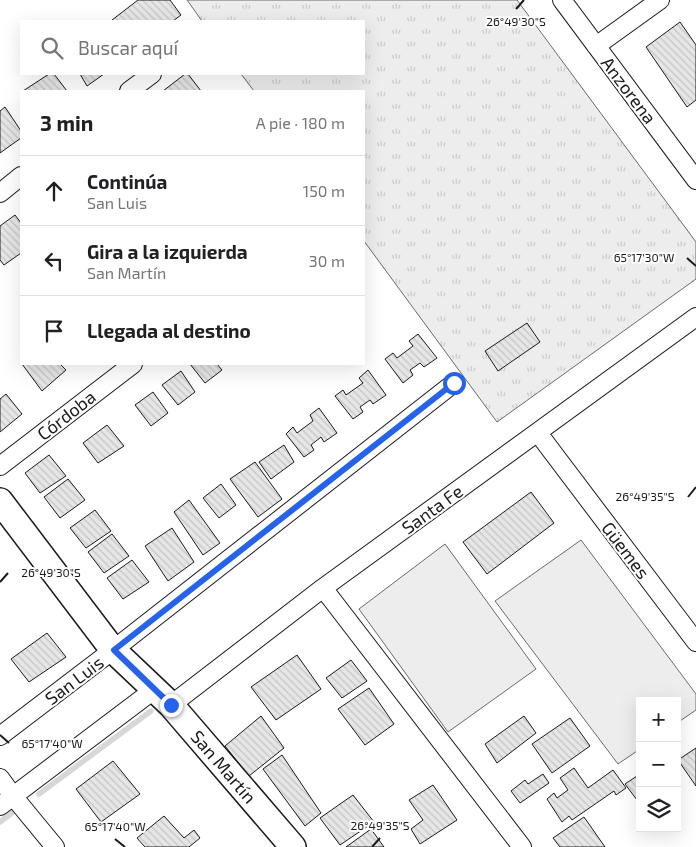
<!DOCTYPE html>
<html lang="es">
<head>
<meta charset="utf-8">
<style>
  :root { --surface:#fff; --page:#f6f6f6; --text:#202124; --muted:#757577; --line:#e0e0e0 }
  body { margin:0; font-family:"Exo 2",sans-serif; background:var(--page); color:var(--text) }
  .controls { position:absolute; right:15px; bottom:15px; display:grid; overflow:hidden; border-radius:0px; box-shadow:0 5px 20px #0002 }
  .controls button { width:45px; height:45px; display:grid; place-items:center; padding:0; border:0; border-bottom:1px solid var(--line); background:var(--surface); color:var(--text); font:25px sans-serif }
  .stop { position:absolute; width:15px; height:15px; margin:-11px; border:4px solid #2563eb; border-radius:50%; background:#fff }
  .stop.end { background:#2563eb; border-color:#fff; box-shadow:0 1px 5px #0008 }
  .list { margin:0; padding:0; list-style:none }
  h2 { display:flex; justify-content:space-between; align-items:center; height:65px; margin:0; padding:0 20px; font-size:21px }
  h2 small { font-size:16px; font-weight:400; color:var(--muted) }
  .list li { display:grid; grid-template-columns:32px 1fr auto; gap:15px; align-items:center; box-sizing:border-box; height:70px; padding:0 20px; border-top:1px solid var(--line) }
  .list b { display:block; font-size:19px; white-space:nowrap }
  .list p { margin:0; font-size:16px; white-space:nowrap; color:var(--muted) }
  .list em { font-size:16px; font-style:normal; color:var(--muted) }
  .icon { flex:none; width:28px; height:28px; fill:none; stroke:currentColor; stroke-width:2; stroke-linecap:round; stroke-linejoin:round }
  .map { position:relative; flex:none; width:696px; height:847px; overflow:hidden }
  .search { position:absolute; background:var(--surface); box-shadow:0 5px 20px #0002; left:20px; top:20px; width:345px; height:55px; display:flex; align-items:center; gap:12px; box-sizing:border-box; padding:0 18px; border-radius:0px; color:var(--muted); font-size:19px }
  .panel { position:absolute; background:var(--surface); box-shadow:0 5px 20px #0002; left:20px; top:90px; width:345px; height:275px; border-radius:0px }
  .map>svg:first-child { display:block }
</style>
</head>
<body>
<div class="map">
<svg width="696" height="847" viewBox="0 0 696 847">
  <defs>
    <pattern id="grass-tufts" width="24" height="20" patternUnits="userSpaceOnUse" patternTransform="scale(1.25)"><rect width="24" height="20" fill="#ededed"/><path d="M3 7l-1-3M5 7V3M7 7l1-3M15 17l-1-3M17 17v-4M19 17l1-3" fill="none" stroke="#cbcbcb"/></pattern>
    <pattern id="building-back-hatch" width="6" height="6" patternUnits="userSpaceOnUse" patternTransform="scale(1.25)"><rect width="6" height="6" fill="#e6e6e6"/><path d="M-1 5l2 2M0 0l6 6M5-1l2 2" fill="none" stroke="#c5c5c5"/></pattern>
  </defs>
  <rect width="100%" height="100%" fill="#fff"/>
  <path fill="url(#grass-tufts)" stroke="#6a6a6a" d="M187,0H517L696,242V279L497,422L364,241V91H254L241,74H364V21H202Z"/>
  <path fill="#ededed" stroke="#6a6a6a" d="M581,540L696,694V710L677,723V701H640V749L618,764L495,601Z
    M445,544L536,669L448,732L359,609Z"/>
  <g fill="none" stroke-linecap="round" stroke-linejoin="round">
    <path stroke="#d7d7d7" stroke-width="5.5" d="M39,794L151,711
      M0,822L12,813"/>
  </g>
  <path fill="url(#building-back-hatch)" stroke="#1a1a1a" d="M138,0H170L181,15L173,21H113L112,20Z
    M680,22L696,45V100L687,107L646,47Z
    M49,74H54L67,91H23Z
    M80,74H104L87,86Z
    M185,74H188L201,91H163Z
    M5,107L21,131V138L0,153V111Z
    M15,215L21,223V253L4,265L0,260V226Z
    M527,323L540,342L498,371L485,351Z
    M418,334L437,358L424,367L420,363L410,370L413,375L403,383L385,359L393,353L397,358L413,346L409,341Z
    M22,364H60L66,370L42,391Z
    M190,364H217L222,370L205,383Z
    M368,370L386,395L373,404L370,400L360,407L363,412L353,419L335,396L343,390L346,395L363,383L359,378Z
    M181,371L195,392L178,405L162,385Z
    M153,392L168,413L151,426L135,405Z
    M6,394L22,414L0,432V399Z
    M319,408L337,433L324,442L321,437L311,445L314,450L304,457L286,434L293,427L297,433L313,421L310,415Z
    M107,425L124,446L98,463L83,443Z
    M284,445L294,462L271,479L259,462Z
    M49,455L66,476L40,493L25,473Z
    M255,462L282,499L258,517L230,479Z
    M68,479L85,500L60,518L44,497Z
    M221,484L236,505L219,518L203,498Z
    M531,492L554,523L487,574L463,542Z
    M189,500L220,543L203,555L174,512Z
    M95,510L111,531L86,548L70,528Z
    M172,528L194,562L168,581L145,546Z
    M112,534L129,556L104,573L88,552Z
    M132,560L149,582L123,599L107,578Z
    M47,633L66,657L29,682L11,659Z
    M297,655L321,689L276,720L251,687Z
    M351,660L367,681L342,698L326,678Z
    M369,688L394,724L365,745L338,709Z
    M261,716L284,748L249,776L225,746Z
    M524,716L536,733L497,763L485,744Z
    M570,718L590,746L552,773L532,744Z
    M696,748V786L678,760Z
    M282,755L321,813L305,826L263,769Z
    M113,761L140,794L101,822L76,789Z
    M574,768L588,788L613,770L626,788L616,795L614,791L572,820L569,816L562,822L547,799L554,793L557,798L568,790L560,778Z
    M543,774L549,783L520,803L511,791L525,780L528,784Z
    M640,774V804L625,784Z
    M433,785L457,820L420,844L411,829L423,820L409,800Z
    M353,795L374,822L340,845L320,818Z
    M164,816L184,838L194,830L200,838L189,847H145L137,838Z
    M584,817L605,847H560L553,838Z
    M371,829L384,847H346Z"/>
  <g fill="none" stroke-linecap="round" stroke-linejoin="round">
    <g stroke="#1a1a1a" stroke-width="20">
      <path id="street" d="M562,0L696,180
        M596,46L660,0
        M129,91L152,74
        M0,193L21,176
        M538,433L696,642
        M0,466L133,364
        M323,588L522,847
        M171,705L323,588L696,317
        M0,736L113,650L454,383
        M0,778L13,796L55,847
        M0,806L155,689"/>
    </g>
    <g stroke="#1a1a1a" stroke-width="28">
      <g id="secondary">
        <path id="s1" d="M0,501L113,650L171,705L293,847"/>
      </g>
    </g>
    <use href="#street" stroke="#fff" stroke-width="18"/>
    <use href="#secondary" stroke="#fff" stroke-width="25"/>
  </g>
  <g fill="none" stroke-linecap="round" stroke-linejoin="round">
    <path stroke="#2563eb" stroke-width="6" d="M171,705L114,650L454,383"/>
  </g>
  <path fill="none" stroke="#1a1a1a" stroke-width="2" d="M516,9L524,0M687,258L696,266M688,497L696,487M0,582L8,573M0,735L9,743M115,839L125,847M372,847L380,838"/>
  <g text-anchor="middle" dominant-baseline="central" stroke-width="4" stroke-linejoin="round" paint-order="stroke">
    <g font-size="18" fill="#1a1a1a" stroke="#fff">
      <text transform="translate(629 90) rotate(53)">Anzorena</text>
      <text transform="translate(66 415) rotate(-38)">Córdoba</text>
      <text transform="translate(432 509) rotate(-36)">Santa Fe</text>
      <text transform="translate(626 550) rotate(53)">Güemes</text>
      <text transform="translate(74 680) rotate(-37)">San Luis</text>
      <text stroke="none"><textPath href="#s1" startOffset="348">San Martín</textPath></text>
    </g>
  </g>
  <g font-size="12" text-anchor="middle" fill="#1a1a1a" stroke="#fff" stroke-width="4" stroke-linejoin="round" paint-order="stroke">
    <text x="516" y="26">26°49'30"S</text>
    <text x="644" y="262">65°17'30"W</text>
    <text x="645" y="501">26°49'35"S</text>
    <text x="51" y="577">26°49'30"S</text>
    <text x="52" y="748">65°17'40"W</text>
    <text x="380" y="830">26°49'35"S</text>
    <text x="115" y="831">65°17'40"W</text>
  </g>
</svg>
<div class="controls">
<button>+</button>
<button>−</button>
<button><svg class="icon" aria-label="layers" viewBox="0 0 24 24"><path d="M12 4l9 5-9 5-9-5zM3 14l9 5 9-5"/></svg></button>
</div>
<div class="stop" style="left:454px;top:383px"></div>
<div class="stop end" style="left:171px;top:705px"></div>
<div class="search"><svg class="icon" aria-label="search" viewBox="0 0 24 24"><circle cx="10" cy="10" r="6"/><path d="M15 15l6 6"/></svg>Buscar aquí</div>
<section class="panel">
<h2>3 min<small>A pie · 180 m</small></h2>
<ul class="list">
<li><svg class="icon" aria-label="ahead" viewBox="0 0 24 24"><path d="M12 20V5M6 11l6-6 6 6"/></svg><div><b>Continúa</b><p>San Luis</p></div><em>150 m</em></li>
<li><svg class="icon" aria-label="left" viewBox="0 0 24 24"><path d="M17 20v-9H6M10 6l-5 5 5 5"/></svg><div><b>Gira a la izquierda</b><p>San Martín</p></div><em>30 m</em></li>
<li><svg class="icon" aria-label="arrive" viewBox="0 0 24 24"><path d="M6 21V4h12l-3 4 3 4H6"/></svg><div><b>Llegada al destino</b></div></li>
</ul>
</section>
</div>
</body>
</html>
